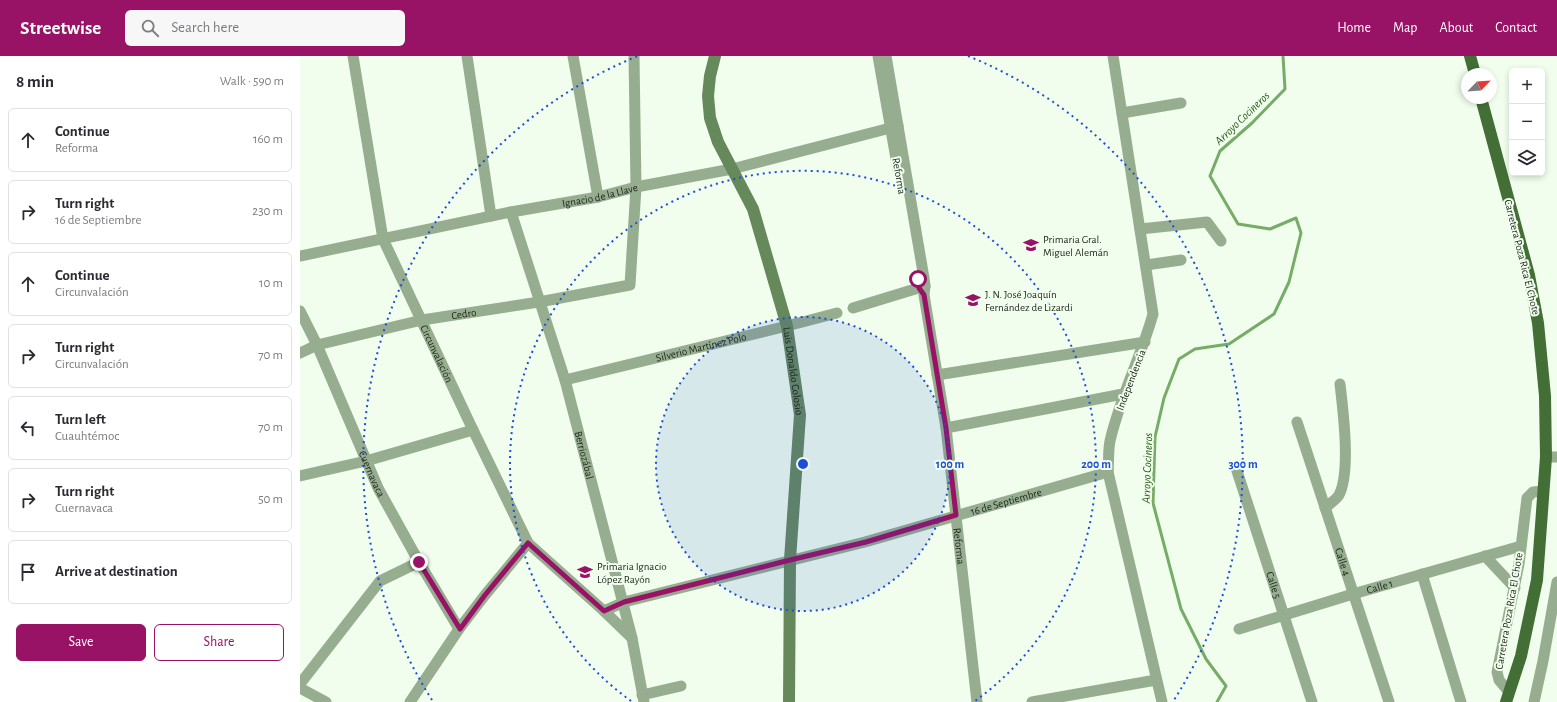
<!DOCTYPE html>
<meta charset="utf-8">
<style>
body{margin:0;font-family:"Alegreya Sans",sans-serif;background:#f7f7f7;color:#2b2b33}
.controls{position:absolute;right:12px;top:12px;display:grid;overflow:hidden;border-radius:6px;box-shadow:0 2px 6px #0003}
.controls button{width:36px;height:36px;display:grid;place-items:center;padding:0;border:0;border-bottom:1px solid #e1e1e2;background:#fff;color:#2b2b33;font:20px sans-serif}
.compass{position:absolute;left:1161px;top:12px;width:36px;height:36px;border-radius:50%;background:#fff;box-shadow:0 2px 6px #0003;rotate:65deg}
.stop{position:absolute;width:12px;height:12px;margin:-9px;border:3px solid #981266;border-radius:50%;background:#fff}
.stop.end{background:#981266;border-color:#fff;box-shadow:0 1px 4px #0008}
.list{margin:0;padding:0;list-style:none}
h2{display:flex;justify-content:space-between;align-items:center;height:52px;margin:0;padding:0 16px;font-size:17px}
h2 small{font-size:13px;font-weight:400;color:#7c7c81}
.list li{display:grid;grid-template-columns:26px 1fr auto;gap:12px;align-items:center;box-sizing:border-box;height:64px;margin:0 8px 8px;padding:0 8px;border:1px solid #e1e1e2;border-radius:6px}
.list b{display:block;font-size:15px;white-space:nowrap}
.list p{margin:0;font-size:13px;white-space:nowrap;color:#7c7c81}
.list em{font-size:13px;font-style:normal;color:#7c7c81}
.actions{display:flex;gap:8px;padding:12px 16px}
.actions a{flex:1;padding:9px 0;border:1px solid #981266;border-radius:6px;text-align:center;font-size:14px;color:#981266}
.actions .main{background:#981266;color:#fff}
.icon{flex:none;width:22px;height:22px;fill:none;stroke:currentColor;stroke-width:2;stroke-linecap:round;stroke-linejoin:round}
.map{position:relative;flex:none;width:1257px;height:646px;overflow:hidden}
header{display:flex;align-items:center;gap:24px;box-sizing:border-box;height:56px;padding:0 20px;background:#981266;color:#fff}
header strong{font-size:19px}
nav{display:flex;gap:22px;margin-inline-start:auto;font-size:14px}
.search{width:280px;height:36px;background:#f7f7f7;display:flex;align-items:center;gap:10px;box-sizing:border-box;padding:0 14px;border-radius:6px;color:#7c7c81;font-size:15px}
main{display:flex}
aside{flex:1;background:#fff}
.map>svg:first-child{display:block}
.lines{fill:none;stroke-linecap:round;stroke-linejoin:round}
.stream{stroke:#75ac66;stroke-width:3}
.street{stroke:#96ae8f;stroke-width:11}
.secondary{stroke:#66895c;stroke-width:12}
.primary{stroke:#436f37;stroke-width:12}
.route{stroke:#981266;stroke-width:5}
.ring{fill:none;stroke:#1d4ed8;stroke-width:2;stroke-dasharray:2 4}
.labels{text-anchor:middle;dominant-baseline:central;stroke-width:4;stroke-linejoin:round;paint-order:stroke}
.street-label{font-size:11px;fill:#1f251d;stroke:#f1feed}
.poi-label{font-size:11px;fill:#1f251d;stroke:#f1feed;text-anchor:start}
.water-label{font-size:12px;font-style:italic;fill:#245912;stroke:#f1feed}
.centre{fill:#1d4ed8;stroke:#f1feed;stroke-width:2}
.ring-label{font-size:12px;text-anchor:middle;font-weight:bold;fill:#1d4ed8;stroke:#f1feed;stroke-width:4;stroke-linejoin:round;paint-order:stroke}
</style>
<header>
<strong>Streetwise</strong>
<div class="search"><svg class="icon" aria-label="search" viewBox="0 0 24 24"><circle cx="10" cy="10" r="6"/><path d="M15 15l6 6"/></svg>Search here</div>
<nav><a>Home</a><a>Map</a><a>About</a><a>Contact</a></nav>
</header>
<main>
<aside>
<h2>8 min<small>Walk · 590 m</small></h2>
<ul class="list">
<li><svg class="icon" aria-label="ahead" viewBox="0 0 24 24"><path d="M12 20V5M6 11l6-6 6 6"/></svg><div><b>Continue</b><p>Reforma</p></div><em>160 m</em></li>
<li><svg class="icon" aria-label="right" viewBox="0 0 24 24"><path d="M7 20v-9h11M14 6l5 5-5 5"/></svg><div><b>Turn right</b><p>16 de Septiembre</p></div><em>230 m</em></li>
<li><svg class="icon" aria-label="ahead" viewBox="0 0 24 24"><path d="M12 20V5M6 11l6-6 6 6"/></svg><div><b>Continue</b><p>Circunvalación</p></div><em>10 m</em></li>
<li><svg class="icon" aria-label="right" viewBox="0 0 24 24"><path d="M7 20v-9h11M14 6l5 5-5 5"/></svg><div><b>Turn right</b><p>Circunvalación</p></div><em>70 m</em></li>
<li><svg class="icon" aria-label="left" viewBox="0 0 24 24"><path d="M17 20v-9H6M10 6l-5 5 5 5"/></svg><div><b>Turn left</b><p>Cuauhtémoc</p></div><em>70 m</em></li>
<li><svg class="icon" aria-label="right" viewBox="0 0 24 24"><path d="M7 20v-9h11M14 6l5 5-5 5"/></svg><div><b>Turn right</b><p>Cuernavaca</p></div><em>50 m</em></li>
<li><svg class="icon" aria-label="arrive" viewBox="0 0 24 24"><path d="M6 21V4h12l-3 4 3 4H6"/></svg><div><b>Arrive at destination</b></div></li>
</ul>
<div class="actions"><a class="main">Save</a><a>Share</a></div>
</aside>
<div class="map">
<svg width="1257" height="646" viewBox="0 0 1257 646">
<rect width="100%" height="100%" fill="#f1feed"/>
<g class="lines">
<!-- stream -->
<path class="stream" d="M917,646l9,-16 -20,-27 -25,-50 -28,-106 2,-66 9,-39 15,-39 16,-10 34,-5 45,-30 15,-32 12,-49 -5,-15 -26,11 -32,-5 -28,-48 10,-25 32,-28 33,-34 -2,-33"/>
<!-- street -->
<g class="street">
<path id="s1" d="M53,0l30,183 90,191 55,113 76,68 28,27"/>
<path d="M167,0l24,160"/>
<path d="M273,0l25,141"/>
<path d="M578,0l20,114"/>
<path id="s2" d="M586,0l38,222 1,8 -1,9 22,133 31,274"/>
<path d="M813,0l40,258c-12,43 -33,83 -43,127 -2,9 -1,21 -2,31l54,230"/>
<path d="M822,57l59,-10"/>
<path id="s3" d="M211,156l54,168 67,258 12,64"/>
<path d="M840,173l67,-7 14,19"/>
<path id="s4" d="M0,200l211,-44 87,-15 38,-10 96,-18 166,-43"/>
<path d="M846,209l35,-5"/>
<path d="M553,252l72,-22"/>
<path id="s5" d="M0,255l17,34 61,143 41,74 40,67"/>
<path id="s6" d="M0,297l17,-8 105,-25 117,-18 91,-17 6,-98 -2,-131"/>
<path d="M637,319l208,-33"/>
<path id="s7" d="M265,324l222,-54 50,-13"/>
<path id="s8" d="M997,366l92,280"/>
<path d="M646,372l177,-34"/>
<path d="M1246,401h11"/>
<path id="s9" d="M936,412l76,234"/>
<path d="M0,420l66,-15 107,-31"/>
<path d="M1025,452c4,-4 11,-8 14,-13 12,-23 4,-85 1,-111"/>
<path d="M1185,500l30,32"/>
<path d="M1122,518l39,128"/>
<path id="s10" d="M304,555l20,-9 241,-60 243,-70"/>
<path id="s11" d="M939,573l114,-35 168,-48"/>
<path d="M0,628l80,-103 39,-19"/>
<path d="M0,632l26,14"/>
<path d="M1209,636l-10,-12 -2,-8 22,-108 8,-66 6,-6 10,-1"/>
<path d="M342,639l39,-9"/>
<path d="M110,646l49,-73 26,-34 43,-52"/>
<path d="M732,646l124,-22"/>
<path d="M1234,646l9,-41 14,-79"/>
</g>
<!-- secondary -->
<path class="secondary" id="s12" d="M415,0l-5,20 -2,20 2,22 8,24 35,67 34,117 13,89 -10,145 -1,142"/>
<!-- primary -->
<path class="primary" d="M1170,0l5,18
M1181,42l48,177 9,48 7,73 1,61 -9,123 -16,76 -15,46"/>
</g>
<g class="lines">
<!-- route -->
<path class="route" d="M119,506l41,67 25,-34 43,-52 76,68 20,-9 166,-42 76,-18 90,-27 -10,-87 -22,-133 -5,-7 -1,-9"/>
</g>
<!-- distance rings -->
<circle cx="503" cy="408" r="147" fill="#1d4ed8" fill-opacity=".12"/>
<g class="ring">
<circle cx="503" cy="408" r="147"/>
<path d="M331 645A293 293 0 1 1 675 645"/>
<path d="M132 644A440 440 0 0 1 338 0M668 0A440 440 0 0 1 874 644"/>
</g>
<!-- icons -->
<defs>
<g id="school-bare" transform="scale(1.2)"><path d="M0-5L7-2L0 1L-7-2ZM-4 1L0 2.5L4 1V4Q0 6-4 4Z" fill="#981266" stroke="#f1feed" stroke-width="2.5" paint-order="stroke"/></g>
</defs>
<g fill-rule="evenodd">
<use href="#school-bare" x="731" y="189"/>
<use href="#school-bare" x="673" y="244"/>
<use href="#school-bare" x="285" y="516"/>
</g>
<g class="labels">
<!-- street labels -->
<g class="street-label">
<text transform="translate(599 120) rotate(80)">Reforma</text>
<text stroke="none"><textPath href="#s4" startOffset="306">Ignacio de la Llave</textPath></text>
<text transform="translate(1222 201) rotate(76)">Carretera Poza Rica El Chote</text>
<text stroke="none"><textPath href="#s6" startOffset="169">Cedro</textPath></text>
<text stroke="none"><textPath href="#s7" startOffset="140">Silverio Martínez Polo</textPath></text>
<text stroke="none"><textPath href="#s1" startOffset="312">Circunvalación</textPath></text>
<text stroke="none"><textPath href="#s12" startOffset="331">Luis Donaldo Colosio</textPath></text>
<text transform="translate(831 324) rotate(-69)">Independencia</text>
<text stroke="none"><textPath href="#s3" startOffset="254">Berriozábal</textPath></text>
<text stroke="none"><textPath href="#s5" startOffset="178">Cuernavaca</textPath></text>
<text stroke="none"><textPath href="#s10" startOffset="417">16 de Septiembre</textPath></text>
<text stroke="none"><textPath href="#s2" startOffset="496">Reforma</textPath></text>
<text stroke="none"><textPath href="#s8" startOffset="147">Calle 4</textPath></text>
<text stroke="none"><textPath href="#s9" startOffset="123">Calle 5</textPath></text>
<text stroke="none"><textPath href="#s11" startOffset="147">Calle 1</textPath></text>
<text transform="translate(1209 555) rotate(-80)">Carretera Poza Rica El Chote</text>
</g>
<!-- poi labels -->
<g class="poi-label">
<text x="743" y="183">Primaria Gral.<tspan x="743" dy="13">Miguel Alemán</tspan></text>
<text x="685" y="238">J. N. José Joaquín<tspan x="685" dy="13">Fernández de Lizardi</tspan></text>
<text x="297" y="510">Primaria Ignacio<tspan x="297" dy="13">López Rayón</tspan></text>
</g>
<!-- water labels -->
<g class="water-label">
<text transform="translate(942 62) rotate(-44)">Arroyo Cocineros</text>
<text transform="translate(847 412) rotate(-88)">Arroyo Cocineros</text>
</g>
</g>
<circle cx="503" cy="408" r="6" class="centre"/>
<g class="ring-label">
<text x="650" y="412">100 m</text>
<text x="796" y="412">200 m</text>
<text x="943" y="412">300 m</text>
</g>
</svg>
<div class="controls">
<button>+</button>
<button>−</button>
<button><svg class="icon" aria-label="layers" viewBox="0 0 24 24"><path d="M12 4l9 5-9 5-9-5zM3 14l9 5 9-5"/></svg></button>
</div>
<svg class="compass" viewBox="-18 -18 36 36"><path d="M0-13l5 13h-10z" fill="#e53935"/><path d="M0 13l5-13h-10z" fill="#7c7c81"/></svg>
<div class="stop" style="left:618px;top:223px"></div>
<div class="stop end" style="left:119px;top:506px"></div>
</div>
</main>
